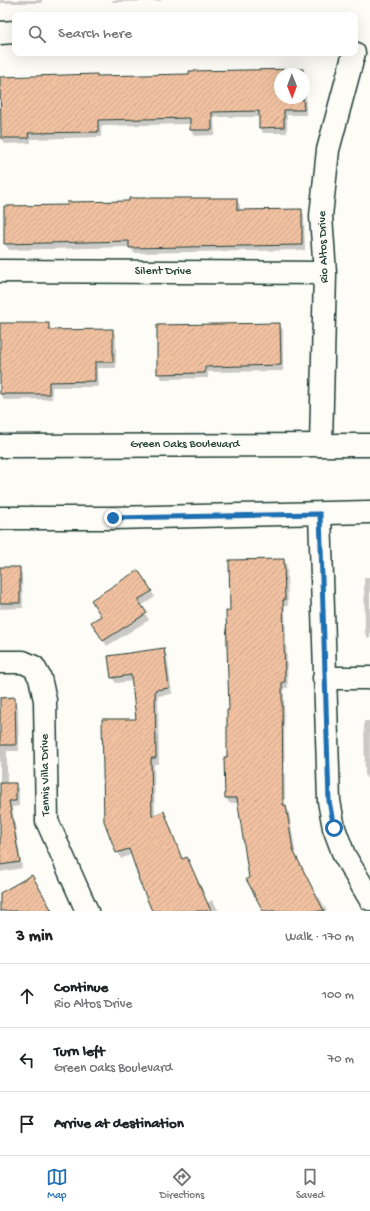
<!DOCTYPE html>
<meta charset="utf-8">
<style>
body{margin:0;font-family:"Gochi Hand",sans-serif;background:#f6f6f6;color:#202124}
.compass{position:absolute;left:274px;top:68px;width:36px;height:36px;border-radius:50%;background:#fff;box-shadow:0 4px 16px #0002;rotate:179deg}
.stop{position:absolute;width:12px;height:12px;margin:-9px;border:3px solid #1f6fb2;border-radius:50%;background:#fff}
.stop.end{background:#1f6fb2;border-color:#fff;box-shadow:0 1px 4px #0008}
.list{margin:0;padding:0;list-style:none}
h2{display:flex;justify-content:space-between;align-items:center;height:52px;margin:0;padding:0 16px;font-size:17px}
h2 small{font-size:13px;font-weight:400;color:#757577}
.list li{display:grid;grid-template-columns:26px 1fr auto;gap:12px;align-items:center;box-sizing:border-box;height:64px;padding:0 16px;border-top:1px solid #e0e0e0}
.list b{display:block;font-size:15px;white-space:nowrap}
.list p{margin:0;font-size:13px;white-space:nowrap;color:#757577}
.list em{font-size:13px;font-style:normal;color:#757577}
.icon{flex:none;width:22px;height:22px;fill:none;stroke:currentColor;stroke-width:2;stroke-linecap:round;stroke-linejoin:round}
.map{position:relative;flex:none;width:370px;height:911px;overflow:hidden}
.search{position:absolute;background:#fff;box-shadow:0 4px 16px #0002;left:12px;right:12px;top:12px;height:44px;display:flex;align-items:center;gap:10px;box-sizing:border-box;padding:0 14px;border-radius:8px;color:#757577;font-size:15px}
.sheet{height:244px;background:#fff}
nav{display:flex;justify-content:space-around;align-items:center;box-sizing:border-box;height:56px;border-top:1px solid #e0e0e0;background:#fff;font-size:11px;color:#757577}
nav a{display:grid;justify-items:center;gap:2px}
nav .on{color:#1f6fb2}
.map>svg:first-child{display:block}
.shadow{fill:#0003;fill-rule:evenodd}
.building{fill:url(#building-hatch);stroke:#1f3d34}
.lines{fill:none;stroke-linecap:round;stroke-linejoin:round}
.street-casing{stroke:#1f3d34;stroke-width:25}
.secondary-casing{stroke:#1f3d34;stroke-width:25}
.street{stroke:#fdfcf7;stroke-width:22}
.secondary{stroke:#fdfcf7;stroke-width:22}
.route{stroke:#1f6fb2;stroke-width:5}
.labels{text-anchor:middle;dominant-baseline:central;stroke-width:3;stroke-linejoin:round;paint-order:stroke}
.street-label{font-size:12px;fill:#1f3d34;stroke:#fdfcf7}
</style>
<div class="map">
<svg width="370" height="911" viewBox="0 0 370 911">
<defs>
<pattern id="building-hatch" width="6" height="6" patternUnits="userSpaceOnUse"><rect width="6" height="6" fill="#f1c1a1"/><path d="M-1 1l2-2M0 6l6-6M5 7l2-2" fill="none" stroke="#cea78b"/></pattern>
</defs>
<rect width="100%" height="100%" fill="#fdfcf7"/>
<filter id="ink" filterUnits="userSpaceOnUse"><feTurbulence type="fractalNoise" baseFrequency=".025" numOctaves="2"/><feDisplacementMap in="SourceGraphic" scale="8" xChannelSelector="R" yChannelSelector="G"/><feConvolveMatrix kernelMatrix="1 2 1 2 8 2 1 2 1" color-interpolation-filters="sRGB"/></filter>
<g filter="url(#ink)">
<!-- shadow -->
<path class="shadow" d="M0,0h42v3h-42z
M112,0h49v1l-48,1z
M302,70l4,6v39h-19v18h-24l-3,-6v-10h-46l1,18 -21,1 -3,-6v-6l-90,2v11l-70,2v4l-26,1 -3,-6 -1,-60 96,-3 1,2 92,-2zM280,74h24v24h-24z
M236,199l4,6v6l61,-1 3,5 1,35 -171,3 -4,-6 -121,3 -4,-6 64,-38z
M48,324l4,7 60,-1 4,6v32h-19l1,19h-46v12l-48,1 -3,-6z
M279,324l4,6v41l-75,1v6l-46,1 -4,-6z
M284,560l3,6 1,40h-3l3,82h-4l1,118 4,6 7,45 21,41 2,-1 8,14h-63l-14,-33 -11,-75h-10l-3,-5 4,-87 1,-99z
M0,568h19l3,6 1,34 -23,1z
M364,577h6v61h-2l-3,-5z
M151,591l4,6 -14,9 8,14 -42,26 -15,-24z
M164,650l3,5 5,39 -14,2 1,68h-5l1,52 52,87 5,-3 7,11h-66l-21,-57 -11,5 -16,-38 33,-101 -5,-39 -17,2 -4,-6z
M0,702h14l4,5 1,44h-12v33h8l4,6v16l-7,1 10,61 -22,4z
M364,721h6v60h-2l-3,-6z"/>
<!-- building -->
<path class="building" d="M303,69v5h-23v24h23l1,12h-20v17l-25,1v-17l-47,1v18h-22v-12l-92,2v12l-70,1 1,5h-28l-1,-61 97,-3v2l92,-2v-3z
M129,198h108v12l65,-1v36l-173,3v-7l-125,3v-38l64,-1 -1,-3 62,-1z
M0,323h49v7l64,-1v33h-18v19l-46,1v12h-49z
M280,323l1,42 -76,2v6l-48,1v-49z
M284,559l1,41h-2l2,82h-3l1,123h3l7,45 31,61h-61l-17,-32 3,-1 -12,-80h-12l-1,-41h3v-47h2l-3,-99h4l-1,-51z
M0,567h20v36h-20z
M138,570l14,21 -14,9 9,13 -44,28 -12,-19 10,-6 -10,-16z
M164,648l5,40 -14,2 1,68h-5l1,58 12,-5 18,48 5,-2 24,54h-59l-14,-33h1l-10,-29 -13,4 -12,-32 -2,-102h34l-5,-44 -20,3 -3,-22z
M15,697l1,48h-16v-47z
M0,783h16v18h-7l11,61 -20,3z
M32,875l20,36h-52v-18z"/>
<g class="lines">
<!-- street casing -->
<g class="street-casing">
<path id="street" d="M0,33l15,-1
M0,271l325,2
M321,445l4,-172 -4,-57 7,-66 26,-97
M320,514l9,287 5,27 10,27 26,44
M0,662h23l11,5 6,11 5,22 2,121 40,90
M324,678h46"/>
</g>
<!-- secondary casing -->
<g class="secondary-casing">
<path id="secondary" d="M0,446l370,-1
M0,518h113l257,-6"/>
</g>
<!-- street -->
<use href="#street" class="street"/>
<!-- secondary -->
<use href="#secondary" class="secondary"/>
</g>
</g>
<g class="lines" filter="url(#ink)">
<!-- route -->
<path class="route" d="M113,518l207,-4 9,287 5,27"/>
</g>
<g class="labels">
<!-- street labels -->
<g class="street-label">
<text transform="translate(324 247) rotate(-92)">Rio Altos Drive</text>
<text x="163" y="272">Silent Drive</text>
<text x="185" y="445">Green Oaks Boulevard</text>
<text transform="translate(46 775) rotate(-91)">Tennis Villa Drive</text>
</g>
</g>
</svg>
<svg class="compass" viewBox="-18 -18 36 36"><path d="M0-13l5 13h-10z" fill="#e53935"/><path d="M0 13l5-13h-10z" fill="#757577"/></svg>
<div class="stop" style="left:334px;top:828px"></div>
<div class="stop end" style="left:113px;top:518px"></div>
<div class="search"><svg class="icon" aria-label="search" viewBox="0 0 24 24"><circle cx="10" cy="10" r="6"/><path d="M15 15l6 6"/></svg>Search here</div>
</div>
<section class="sheet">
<h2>3 min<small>Walk · 170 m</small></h2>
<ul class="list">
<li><svg class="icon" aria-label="ahead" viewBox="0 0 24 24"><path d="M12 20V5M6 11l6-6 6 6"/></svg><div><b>Continue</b><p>Rio Altos Drive</p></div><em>100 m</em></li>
<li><svg class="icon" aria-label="left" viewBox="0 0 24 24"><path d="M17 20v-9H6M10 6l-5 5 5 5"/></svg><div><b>Turn left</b><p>Green Oaks Boulevard</p></div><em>70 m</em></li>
<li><svg class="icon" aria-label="arrive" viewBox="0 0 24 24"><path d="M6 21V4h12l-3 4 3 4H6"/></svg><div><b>Arrive at destination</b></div></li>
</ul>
</section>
<nav>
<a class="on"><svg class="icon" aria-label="map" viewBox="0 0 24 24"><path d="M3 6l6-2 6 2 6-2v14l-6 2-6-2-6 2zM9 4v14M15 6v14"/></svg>Map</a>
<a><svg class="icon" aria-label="directions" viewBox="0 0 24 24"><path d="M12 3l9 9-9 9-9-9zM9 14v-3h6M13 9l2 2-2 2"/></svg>Directions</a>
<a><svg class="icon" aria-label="saved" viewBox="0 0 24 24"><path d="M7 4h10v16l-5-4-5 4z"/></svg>Saved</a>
</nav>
